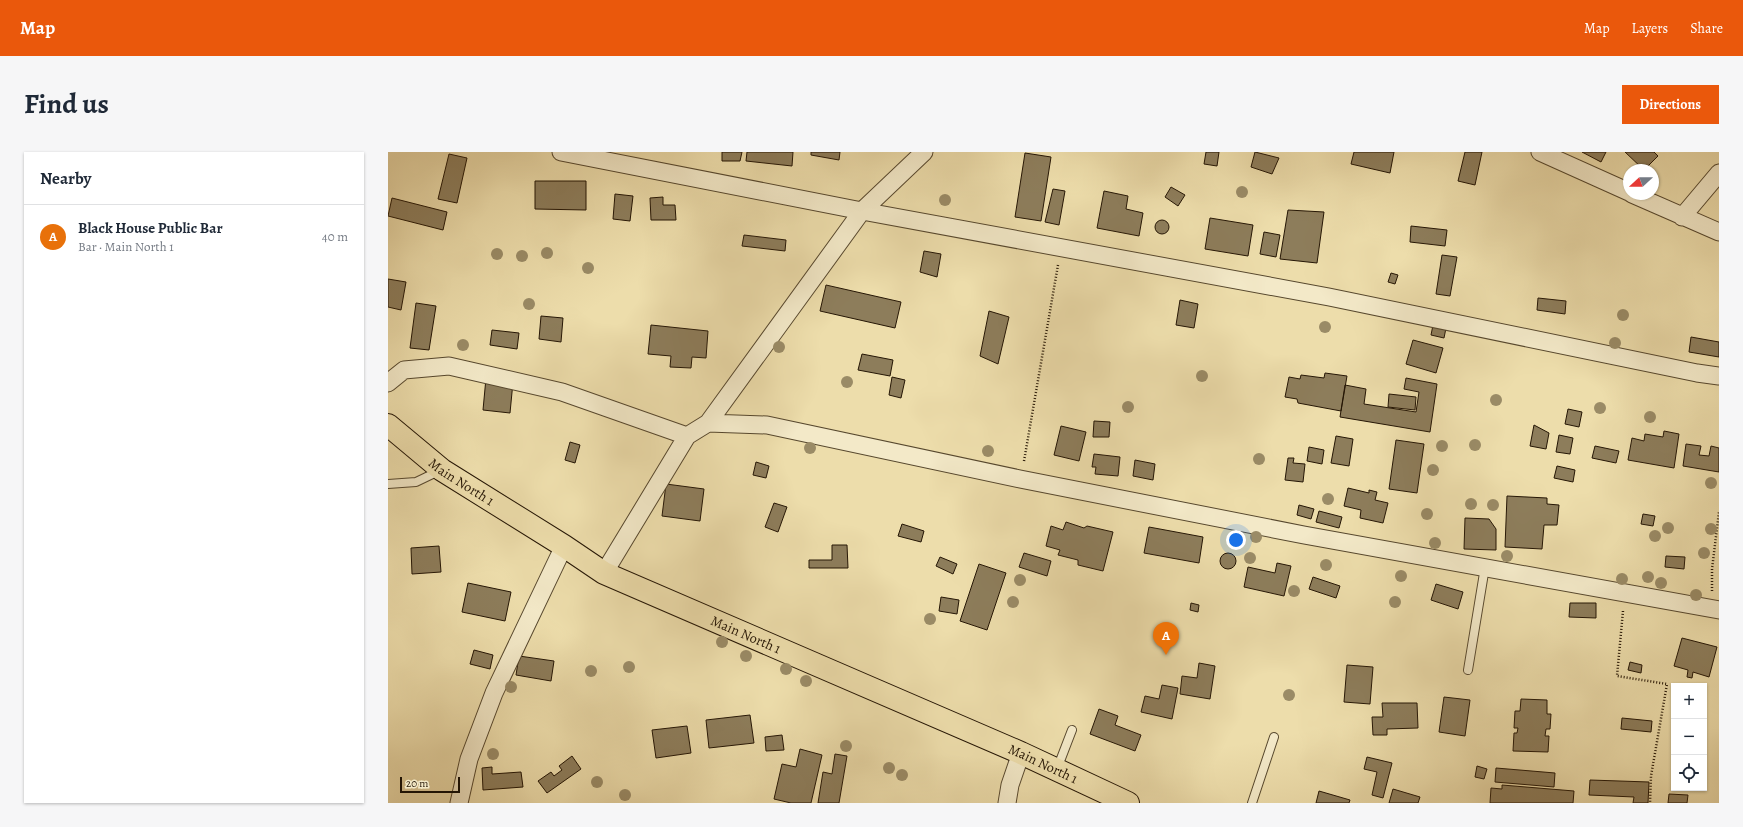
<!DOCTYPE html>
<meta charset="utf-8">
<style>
body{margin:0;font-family:Alegreya,serif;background:#f6f6f7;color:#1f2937}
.controls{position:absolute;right:12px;bottom:12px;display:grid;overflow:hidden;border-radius:0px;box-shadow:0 1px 3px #0004}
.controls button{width:36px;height:36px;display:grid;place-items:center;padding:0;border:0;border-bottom:1px solid #e0e1e3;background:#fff;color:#1f2937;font:20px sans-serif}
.compass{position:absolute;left:1235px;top:12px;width:36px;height:36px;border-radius:50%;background:#fff;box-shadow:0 1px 3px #0004;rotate:249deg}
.scale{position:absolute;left:12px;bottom:10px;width:60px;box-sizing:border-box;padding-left:4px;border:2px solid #251605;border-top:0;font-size:11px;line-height:14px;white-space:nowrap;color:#251605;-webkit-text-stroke:3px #f3e9c8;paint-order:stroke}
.you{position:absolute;left:848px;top:388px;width:14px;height:14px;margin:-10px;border:3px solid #fff;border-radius:50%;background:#1a73e8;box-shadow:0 0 0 6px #1a73e833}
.badge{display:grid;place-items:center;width:26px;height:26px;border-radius:50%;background:#ea580c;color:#fff;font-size:13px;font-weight:700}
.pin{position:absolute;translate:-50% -33px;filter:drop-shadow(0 1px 2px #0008)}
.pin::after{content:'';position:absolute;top:21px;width:14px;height:12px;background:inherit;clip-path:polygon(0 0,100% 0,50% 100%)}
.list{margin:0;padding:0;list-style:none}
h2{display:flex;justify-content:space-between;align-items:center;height:52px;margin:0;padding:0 16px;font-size:17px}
h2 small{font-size:13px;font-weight:400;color:#747a83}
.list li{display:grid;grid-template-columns:26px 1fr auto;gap:12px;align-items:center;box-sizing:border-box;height:64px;padding:0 16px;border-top:1px solid #e0e1e3}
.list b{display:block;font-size:15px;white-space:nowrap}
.list p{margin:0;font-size:13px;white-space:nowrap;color:#747a83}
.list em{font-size:13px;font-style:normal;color:#747a83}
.icon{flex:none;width:22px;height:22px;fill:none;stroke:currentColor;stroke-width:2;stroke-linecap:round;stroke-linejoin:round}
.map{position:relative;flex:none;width:1331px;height:651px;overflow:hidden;border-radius:0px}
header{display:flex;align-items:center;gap:24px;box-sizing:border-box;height:56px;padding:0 20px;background:#ea580c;color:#fff}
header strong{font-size:19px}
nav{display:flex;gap:22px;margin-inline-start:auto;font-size:14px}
.intro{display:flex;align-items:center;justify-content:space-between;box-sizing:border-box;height:96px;padding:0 24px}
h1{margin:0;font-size:28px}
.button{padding:10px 18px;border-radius:0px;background:#ea580c;color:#fff;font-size:14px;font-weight:700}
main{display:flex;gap:24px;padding:0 24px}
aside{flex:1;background:#fff;border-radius:0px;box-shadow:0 1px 3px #0004}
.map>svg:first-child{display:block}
.building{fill:#8d7d5b;stroke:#251605}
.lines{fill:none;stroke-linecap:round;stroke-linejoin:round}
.service-casing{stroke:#57482e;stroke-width:10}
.minor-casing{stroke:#57482e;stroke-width:19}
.primary-casing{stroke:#251605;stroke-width:24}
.path{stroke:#251605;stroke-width:2.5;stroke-dasharray:1 2;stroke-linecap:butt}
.service{stroke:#f3e9c8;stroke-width:8}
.minor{stroke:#f3e9c8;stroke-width:17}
.primary{stroke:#edddab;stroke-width:22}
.tree{fill:#9a8b66}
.labels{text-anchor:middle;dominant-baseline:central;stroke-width:3;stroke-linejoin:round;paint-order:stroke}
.street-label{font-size:14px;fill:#251605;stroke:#f3e9c8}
</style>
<header>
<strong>Map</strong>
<nav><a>Map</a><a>Layers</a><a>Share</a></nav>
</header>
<div class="intro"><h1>Find us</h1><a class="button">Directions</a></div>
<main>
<aside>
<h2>Nearby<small></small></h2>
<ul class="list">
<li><span class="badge" style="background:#e8710a">A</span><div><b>Black House Public Bar</b><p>Bar · Main North 1</p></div><em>40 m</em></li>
</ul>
</aside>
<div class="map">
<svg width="1331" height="651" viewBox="0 0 1331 651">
<rect width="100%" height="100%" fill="#edddab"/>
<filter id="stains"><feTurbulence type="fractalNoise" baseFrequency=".005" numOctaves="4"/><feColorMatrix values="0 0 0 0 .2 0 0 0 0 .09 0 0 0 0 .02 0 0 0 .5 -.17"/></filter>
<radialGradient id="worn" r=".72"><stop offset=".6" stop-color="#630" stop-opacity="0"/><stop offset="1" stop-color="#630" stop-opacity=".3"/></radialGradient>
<!-- building -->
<path class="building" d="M334,0h20l-2,9h-18z
M359,0h46l-1,14 -46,-5z
M423,0h29l-1,8 -28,-5z
M818,0h13l-2,14 -13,-2z
M867,0l24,6 -7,16 -21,-7z
M966,0h40l-4,21 -39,-9z
M1077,0h17l-7,33 -17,-4z
M1194,0h24l-5,10z
M1237,0h29l4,4 -14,14z
M637,1l26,4 -10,64 -26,-4z
M61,2l18,4 -10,45 -19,-4z
M147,29h51v29l-51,-1z
M783,35l14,8 -7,11 -13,-9z
M665,37l12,2 -6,34 -14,-3z
M716,39l24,5 -2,13 17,4 -4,23 -42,-8z
M227,42l18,2 -3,25 -17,-2z
M275,45v8h12l1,15h-25l-1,-22z
M4,46l55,14 -4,18 -55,-14z
M900,58l36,2 -7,51 -37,-4z
M822,66l43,7 -5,31 -43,-7z
M767 75a7 7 0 1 1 14 0a7 7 0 1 1-14 0Z
M1023,74l36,4 -2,16 -35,-4z
M876,80l16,3 -4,22 -16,-3z
M356,83l42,5 -1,11 -43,-5z
M536,99l17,3 -4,23 -17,-5z
M1054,103l15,2 -7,39 -14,-2z
M1003,121l7,2 -3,9 -7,-2z
M0,127l18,3 -5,28 -13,-3z
M438,133l75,17 -6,26 -75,-17z
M1150,146l28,3 -1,13 -28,-4z
M792,148l18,4 -4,24 -18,-3z
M28,151l20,3 -7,44 -19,-2z
M601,159l20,6 -11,47 -18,-8z
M153,164l22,2 -2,24 -22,-3z
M263,173l57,6 -2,27 -14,-1 -1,11 -21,-1 1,-11 -23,-2z
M1045,173l13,3 -2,10 -13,-3z
M104,178l27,3 -2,16 -27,-4z
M1303,185l28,5v15l-30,-5z
M1025,188l30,8 -7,25 -30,-9z
M474,202l31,6 -3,16 -32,-6z
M937,221l22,3 -6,35 -43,-8 -1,-4 -12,-2 4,-20 11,2 1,-4 23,3z
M504,225l13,3 -4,18 -12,-3z
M98,226l27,4 -3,31 -27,-3z
M1018,226l31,6 -7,48 -90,-15 5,-32 21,4 -2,15 52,8 3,-20 -15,-3z
M1001,242l27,3 -1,13 -27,-3z
M1180,257l14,3 -3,15 -14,-3z
M706,269l16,1 -1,15h-16z
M1146,273l15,8 -3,16 -16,-3z
M673,274l25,6 -7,29 -25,-6z
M1276,279l15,3 -5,34 -46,-8 4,-22 12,3 1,-7 18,3z
M1171,283l14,3 -3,16 -14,-2z
M948,284l17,3 -4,27 -18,-3z
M1008,288l28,4 -7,49 -28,-4z
M182,290l10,3 -5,18 -10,-3z
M1298,292l15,2 -2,9 10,1 2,-10 8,2v24l-36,-6z
M1207,294l24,5 -3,12 -24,-5z
M921,295l15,3 -2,14 -15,-3z
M706,302l26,3 -2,19 -23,-2 1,-7h-4z
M900,306h6l-1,5 12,1 -2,18 -18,-2z
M747,308l20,4 -2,16 -20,-4z
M368,310l13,4 -3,12 -13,-3z
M1169,314l18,4 -2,12 -19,-4z
M278,332l38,5 -4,32 -38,-5z
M960,336l21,5v-3l8,2 -2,8 13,3 -5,20 -23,-5 1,-8 -17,-4z
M1119,344l40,2v6l12,1 -2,20h-13l-2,24 -37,-2z
M386,351l13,4 -9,25 -13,-5z
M911,353l15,4 -3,10 -14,-4z
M931,359l23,6 -3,11 -23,-6z
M1255,362l12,2 -2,10 -12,-2z
M1077,366l24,1 7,10v21l-32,-1z
M678,370l18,6 3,-2 26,6 -10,39 -25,-6v-5l-20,-5 2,-5 -14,-4 5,-20 12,4z
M514,372l22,7 -3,11 -23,-6z
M761,375l54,10 -4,26 -55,-10z
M444,393h15l1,23h-39v-8h23z
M51,394l2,26 -29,2 -1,-26z
M832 409a8 8 0 1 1 16 0a8 8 0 1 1-16 0Z
M636,401l27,8 -4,15 -28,-9z
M1278,404l19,1 -1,12 -19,-2z
M552,405l17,7 -4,10 -17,-8z
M889,411l14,3 -7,30 -40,-9 4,-20 27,6z
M591,412l27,9 -19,57 -27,-9z
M925,425l27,9 -4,12 -27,-9z
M80,431l43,9 -6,29 -43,-9z
M1048,432l27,8 -5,17 -27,-9z
M553,445l18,3 -2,14 -18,-3z
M803,451l8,2 -1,7 -8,-2z
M1182,451h26v15l-27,-1z
M1294,486l35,9 -8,30 -16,-5 -1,6 -5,-1 1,-7 -14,-4z
M86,498l19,5 -3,14 -20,-5z
M131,504l35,5 -3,20 -35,-6z
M1242,510l12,3 -1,8 -13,-3z
M811,511l16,3 -5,33 -30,-5 2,-18 15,2z
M959,513l26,2 -3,37 -26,-2z
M774,533l16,3 -6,31 -31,-7 4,-16 14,3z
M1056,545l26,3 -5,36 -26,-4z
M1133,547l26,1v14h4l-1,15h-4l-1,7h4l-1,16 -35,-1 1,-18h3l1,-5h-4l1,-17h5z
M994,551h35l1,25 -31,1v6h-14l-1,-18h11z
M711,557l19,7 -3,9 26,10 -6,16 -45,-17z
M362,563l4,28 -45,5 -3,-28z
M1234,566l30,3 -1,11 -30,-3z
M299,574l4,27 -35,5 -4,-28z
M394,583l2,15 -18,1 -1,-14z
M412,597l22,6 -11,48h-20l-17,-4 8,-35 14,3z
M447,602l12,2 -8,47h-21l5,-31 9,2z
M184,604l9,13 -34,24 -9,-12 13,-9 3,4 8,-6 -3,-4z
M979,605l25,6 -9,35 -11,-3 5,-23 -13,-3z
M1089,614l10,3 -3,10 -9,-2z
M104,615v7l29,-2 2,15 -40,3 -1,-22z
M1108,616l59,5 -1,14 -59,-5z
M1202,628l59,2 -1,21h-15l1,-6 -45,-2z
M1114,633l72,6 -1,12h-83l1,-15 11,1z
M1005,637l27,8 -2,6h-29z
M931,639l31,9 -1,3h-33z
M1281,642l19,1 -1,8h-19z"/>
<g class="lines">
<!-- service casing -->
<g class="service-casing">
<path id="service" d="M0,332l28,-2 25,-12
M1080,518l17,-103
M669,617l15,-39
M864,651l22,-66"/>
</g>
<!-- minor casing -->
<g class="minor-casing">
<path id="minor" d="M173,0l301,59 467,86 368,76 22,3
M1152,0l89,40
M1244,42l87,38
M1294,65l37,-44
M0,231l16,-13 45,-4 113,26 125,44
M320,271l59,2 253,54 284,56 415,75
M216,421l83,-137 21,-13 154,-212 62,-59
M71,651l10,-44 25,-66 70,-147
M619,651l3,-18 11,-32"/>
</g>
<!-- primary casing -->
<g class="primary-casing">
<g id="primary">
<path id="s1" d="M0,273l54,45 122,76 40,27 417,180 107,50"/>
</g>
</g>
<!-- path -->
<path class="path" d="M636,309l34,-196
M1324,439v-22l7,-57
M1235,459l-6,65 50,8 -16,92 -1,27"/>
<!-- service -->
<use href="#service" class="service"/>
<!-- minor -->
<use href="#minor" class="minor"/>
<!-- primary -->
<use href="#primary" class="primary"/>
</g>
<!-- trees -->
<g class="tree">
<circle cx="854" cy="40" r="6"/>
<circle cx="557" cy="48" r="6"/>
<circle cx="159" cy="101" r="6"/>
<circle cx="109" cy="102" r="6"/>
<circle cx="134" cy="104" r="6"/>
<circle cx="200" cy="116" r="6"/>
<circle cx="141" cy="152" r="6"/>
<circle cx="1235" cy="163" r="6"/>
<circle cx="937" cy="175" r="6"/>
<circle cx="1227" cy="191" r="6"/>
<circle cx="75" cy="193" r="6"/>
<circle cx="391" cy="195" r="6"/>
<circle cx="814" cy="224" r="6"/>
<circle cx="459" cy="230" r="6"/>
<circle cx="1108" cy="248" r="6"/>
<circle cx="740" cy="255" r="6"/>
<circle cx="1212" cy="256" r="6"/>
<circle cx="1262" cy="265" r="6"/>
<circle cx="1087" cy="293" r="6"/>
<circle cx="1054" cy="294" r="6"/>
<circle cx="422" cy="296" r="6"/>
<circle cx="600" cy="299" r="6"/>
<circle cx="871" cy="307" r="6"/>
<circle cx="1045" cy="318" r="6"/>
<circle cx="1323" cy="331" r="6"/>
<circle cx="940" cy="347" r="6"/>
<circle cx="1083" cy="352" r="6"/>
<circle cx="1105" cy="353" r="6"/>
<circle cx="1039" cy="362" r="6"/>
<circle cx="1280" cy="376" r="6"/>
<circle cx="1323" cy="377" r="6"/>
<circle cx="1267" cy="384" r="6"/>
<circle cx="868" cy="385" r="6"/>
<circle cx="1047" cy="391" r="6"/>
<circle cx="1316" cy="401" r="6"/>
<circle cx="1119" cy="404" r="6"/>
<circle cx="862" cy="406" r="6"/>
<circle cx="938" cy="413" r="6"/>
<circle cx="1013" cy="424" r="6"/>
<circle cx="1260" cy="425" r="6"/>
<circle cx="1234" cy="427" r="6"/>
<circle cx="632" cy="428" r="6"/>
<circle cx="1273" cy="431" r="6"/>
<circle cx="906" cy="439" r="6"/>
<circle cx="1308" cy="443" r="6"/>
<circle cx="625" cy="450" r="6"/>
<circle cx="1007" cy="450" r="6"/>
<circle cx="542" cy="467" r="6"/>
<circle cx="334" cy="490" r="6"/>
<circle cx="358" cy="504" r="6"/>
<circle cx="241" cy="515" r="6"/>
<circle cx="398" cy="517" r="6"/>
<circle cx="203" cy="519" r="6"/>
<circle cx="418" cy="529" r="6"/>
<circle cx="123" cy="535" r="6"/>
<circle cx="901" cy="543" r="6"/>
<circle cx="458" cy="594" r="6"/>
<circle cx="105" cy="602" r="6"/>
<circle cx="501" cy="616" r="6"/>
<circle cx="514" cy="623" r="6"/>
<circle cx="209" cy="630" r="6"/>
<circle cx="237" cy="643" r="6"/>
</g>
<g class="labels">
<!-- street labels -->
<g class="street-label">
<text stroke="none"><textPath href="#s1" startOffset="93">Main North 1</textPath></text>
<text stroke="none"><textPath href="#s1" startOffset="417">Main North 1</textPath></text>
<text stroke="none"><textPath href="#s1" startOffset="741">Main North 1</textPath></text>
</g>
</g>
<rect width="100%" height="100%" filter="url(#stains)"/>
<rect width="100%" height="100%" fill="url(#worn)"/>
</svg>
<div class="controls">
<button>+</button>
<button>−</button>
<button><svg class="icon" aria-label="locate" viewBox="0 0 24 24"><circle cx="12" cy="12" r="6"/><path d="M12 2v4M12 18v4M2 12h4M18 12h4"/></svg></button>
</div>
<svg class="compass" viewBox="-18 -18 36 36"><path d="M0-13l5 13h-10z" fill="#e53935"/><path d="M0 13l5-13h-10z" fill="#747a83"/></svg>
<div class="scale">20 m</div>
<div class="you"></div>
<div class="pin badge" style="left:778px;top:503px;background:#e8710a">A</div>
</div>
</main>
